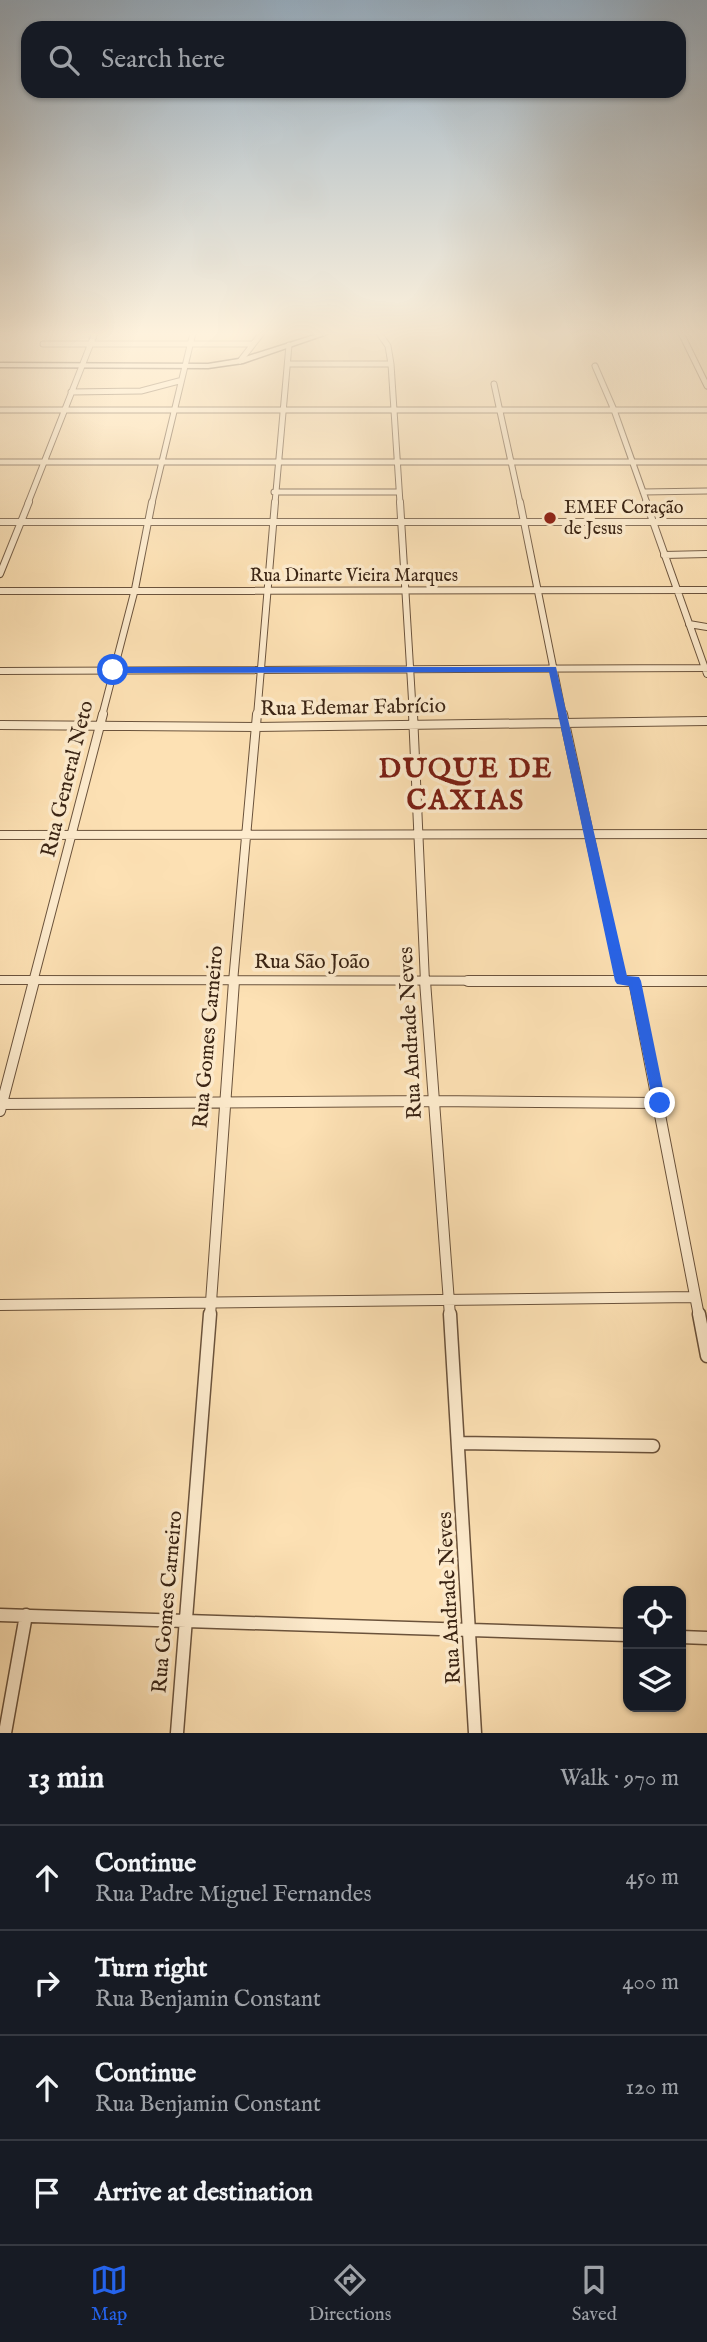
<!DOCTYPE html>
<meta charset="utf-8">
<style>
body{margin:0;font-family:"IM FELL English",serif;background:#242831;color:#f1f3f6}
.controls{position:absolute;right:21px;bottom:21px;display:grid;overflow:hidden;border-radius:14px;box-shadow:0 2px 5px #0004}
.controls button{width:63px;height:63px;display:grid;place-items:center;padding:0;border:0;border-bottom:2px solid #363941;background:#171b24;color:#f1f3f6;font:35px sans-serif}
.stop{position:absolute;width:21px;height:21px;margin:-16px;border:5px solid #2563eb;border-radius:50%;background:#fff}
.stop.end{background:#2563eb;border-color:#fff;box-shadow:0 2px 7px #0008}
.list{margin:0;padding:0;list-style:none}
h2{display:flex;justify-content:space-between;align-items:center;height:91px;margin:0;padding:0 28px;font-size:30px}
h2 small{font-size:23px;font-weight:400;color:#9ea1a6}
.list li{display:grid;grid-template-columns:46px 1fr auto;gap:21px;align-items:center;box-sizing:border-box;height:105px;padding:0 28px;border-top:2px solid #363941}
.list b{display:block;font-size:26px;white-space:nowrap}
.list p{margin:0;font-size:23px;white-space:nowrap;color:#9ea1a6}
.list em{font-size:23px;font-style:normal;color:#9ea1a6}
.icon{flex:none;width:38px;height:38px;fill:none;stroke:currentColor;stroke-width:2;stroke-linecap:round;stroke-linejoin:round}
.map{position:relative;flex:none;width:707px;height:1733px;overflow:hidden}
.search{position:absolute;background:#171b24;box-shadow:0 2px 5px #0004;left:21px;right:21px;top:21px;height:77px;display:flex;align-items:center;gap:18px;box-sizing:border-box;padding:0 24px;border-radius:21px;color:#9ea1a6;font-size:26px}
.sheet{height:511px;background:#171b24}
nav{display:flex;justify-content:space-around;align-items:center;box-sizing:border-box;height:98px;border-top:2px solid #363941;background:#171b24;font-size:19px;color:#9ea1a6}
nav a{display:grid;justify-items:center;gap:4px}
nav .on{color:#2563eb}
.map>svg:first-child{display:block}
.lines{fill:none;stroke-linecap:round;stroke-linejoin:round}
.street-far4-casing{stroke:#6b533c;stroke-width:7}
.street-far3-casing{stroke:#6b533c;stroke-width:8}
.street-far2-casing{stroke:#6b533c;stroke-width:10}
.street-far1-casing{stroke:#6b533c;stroke-width:12}
.street-casing{stroke:#6b533c;stroke-width:15}
.secondary-casing{stroke:#3a2414;stroke-width:3}
.street-far4{stroke:#feecce;stroke-width:5}
.street-far3{stroke:#feecce;stroke-width:6}
.street-far2{stroke:#feecce;stroke-width:8}
.street-far1{stroke:#feecce;stroke-width:10}
.street{stroke:#feecce;stroke-width:12}
.secondary{fill:#feecce;fill-rule:evenodd}
.route{fill:#2563eb}
.poi-dot{fill:#8f2418;stroke:#feecce;stroke-width:2.5}
.labels{text-anchor:middle;dominant-baseline:central;stroke-width:7;stroke-linejoin:round;paint-order:stroke}
.far-poi-label{font-size:18px;fill:#3a2414;stroke:#feecce;text-anchor:start}
.far-street-label{font-size:18px;fill:#3a2414;stroke:#feecce}
.street-label{font-size:21px;fill:#3a2414;stroke:#feecce}
.district-label{font-size:28px;font-weight:bold;letter-spacing:2px;fill:#7a1f14;stroke:#feecce}
</style>
<div class="map">
<svg width="707" height="1733" viewBox="0 0 707 1733">
<rect width="100%" height="100%" fill="#fde1b4"/>
<filter id="stains"><feTurbulence type="fractalNoise" baseFrequency=".00286" numOctaves="4"/><feColorMatrix values="0 0 0 0 .2 0 0 0 0 .09 0 0 0 0 .02 0 0 0 .5 -.17"/></filter>
<radialGradient id="worn" r=".72"><stop offset=".6" stop-color="#630" stop-opacity="0"/><stop offset="1" stop-color="#630" stop-opacity=".3"/></radialGradient>
<g class="lines">
<!-- street-far4 casing -->
<g class="street-far4-casing">
<path id="street-far4" d="M379,333l9,13 3,18 9,139
M681,333l26,53
M43,344h209
M240,361l22,-28
M288,364h103
M595,366l19,44 33,93
M494,384l26,119
M71,392l70,-1 38,-10
M0,410h707
M0,462h707
M274,492h124
M643,492l64,-1
M28,503l67,-170
M152,503l41,-170
M275,503l14,-158"/>
</g>
<!-- street-far3 casing -->
<g class="street-far3-casing">
<path id="street-far3" d="M400,502l13,214
M520,502l43,214
M646,502l61,172
M0,522h707
M664,555l43,-1
M0,574l29,-72
M0,591l707,-1
M689,624l18,3
M0,671l707,-3
M102,716l33,-127 17,-87
M257,716l18,-214"/>
</g>
<!-- street-far2 casing -->
<g class="street-far2-casing">
<path id="street-far2" d="M413,714l12,268
M563,714l58,267
M0,725l256,2 451,-6
M0,835l707,-1
M0,980l707,1
M33,982l70,-268
M233,982l24,-268"/>
</g>
<!-- street-far1 casing -->
<g class="street-far1-casing">
<path id="street-far1" d="M425,981l25,335
M468,981h239
M634,981l65,335
M0,1104l432,-3 227,2
M0,1111l34,-130
M0,1305l695,-8
M210,1316l24,-335"/>
</g>
<!-- street casing -->
<g class="street-casing">
<path id="street" d="M450,1314l25,419
M699,1314l8,42
M458,1443l195,3
M0,1615l628,20
M681,1637l26,1
M5,1733l21,-118
M177,1733l33,-419"/>
</g>
<!-- secondary casing -->
<g class="secondary-casing">
<path id="secondary" d="M321,333h9l-87,30 -35,5 -208,-1v-4l208,1 31,-5z"/>
</g>
<!-- street-far4 -->
<use href="#street-far4" class="street-far4"/>
<!-- street-far3 -->
<use href="#street-far3" class="street-far3"/>
<!-- street-far2 -->
<use href="#street-far2" class="street-far2"/>
<!-- street-far1 -->
<use href="#street-far1" class="street-far1"/>
<!-- street -->
<use href="#street" class="street"/>
<!-- secondary -->
<use href="#secondary" class="secondary"/>
</g>
<!-- sky -->
<linearGradient id="sky" x2="0" y2="1"><stop stop-color="#96acbe"/><stop offset="0.58" stop-color="#fef2dd"/><stop offset="1" stop-color="#fef2dd" stop-opacity="0"/></linearGradient>
<rect width="707" height="575" fill="url(#sky)"/>
<!-- route -->
<path class="route" d="M556,667l71,309 12,1 2,4 25,122 -6,6 -7,-6 -24,-117 -12,-2 -2,-3 -66,-309 -436,1 -5,-3 5,-3z"/>
<!-- markers -->
<circle class="poi-dot" cx="550" cy="518" r="7"/>
<g class="labels">
<!-- far-poi labels -->
<g class="far-poi-label">
<text x="564" y="508">EMEF Coração<tspan x="564" dy="21">de Jesus</tspan></text>
</g>
<!-- far-street labels -->
<g class="far-street-label">
<text x="354" y="576">Rua Dinarte Vieira Marques</text>
</g>
<!-- street labels -->
<g class="street-label">
<text transform="translate(353 708) rotate(-1)">Rua Edemar Fabrício</text>
<text transform="translate(68 779) rotate(-76)">Rua General Neto</text>
<text x="312" y="962">Rua São João</text>
<text transform="translate(411 1033) rotate(-93)">Rua Andrade Neves</text>
<text transform="translate(209 1037) rotate(-85)">Rua Gomes Carneiro</text>
<text transform="translate(450 1598) rotate(-93)">Rua Andrade Neves</text>
<text transform="translate(168 1602) rotate(-85)">Rua Gomes Carneiro</text>
</g>
<!-- district labels -->
<g class="district-label">
<text x="466" y="769">DUQUE DE<tspan x="466" dy="32">CAXIAS</tspan></text>
</g>
</g>
<rect width="100%" height="100%" filter="url(#stains)"/>
<rect width="100%" height="100%" fill="url(#worn)"/>
</svg>
<div class="controls">
<button><svg class="icon" aria-label="locate" viewBox="0 0 24 24"><circle cx="12" cy="12" r="6"/><path d="M12 2v4M12 18v4M2 12h4M18 12h4"/></svg></button>
<button><svg class="icon" aria-label="layers" viewBox="0 0 24 24"><path d="M12 4l9 5-9 5-9-5zM3 14l9 5 9-5"/></svg></button>
</div>
<div class="stop" style="left:113px;top:670px"></div>
<div class="stop end" style="left:660px;top:1103px"></div>
<div class="search"><svg class="icon" aria-label="search" viewBox="0 0 24 24"><circle cx="10" cy="10" r="6"/><path d="M15 15l6 6"/></svg>Search here</div>
</div>
<section class="sheet">
<h2>13 min<small>Walk · 970 m</small></h2>
<ul class="list">
<li><svg class="icon" aria-label="ahead" viewBox="0 0 24 24"><path d="M12 20V5M6 11l6-6 6 6"/></svg><div><b>Continue</b><p>Rua Padre Miguel Fernandes</p></div><em>450 m</em></li>
<li><svg class="icon" aria-label="right" viewBox="0 0 24 24"><path d="M7 20v-9h11M14 6l5 5-5 5"/></svg><div><b>Turn right</b><p>Rua Benjamin Constant</p></div><em>400 m</em></li>
<li><svg class="icon" aria-label="ahead" viewBox="0 0 24 24"><path d="M12 20V5M6 11l6-6 6 6"/></svg><div><b>Continue</b><p>Rua Benjamin Constant</p></div><em>120 m</em></li>
<li><svg class="icon" aria-label="arrive" viewBox="0 0 24 24"><path d="M6 21V4h12l-3 4 3 4H6"/></svg><div><b>Arrive at destination</b></div></li>
</ul>
</section>
<nav>
<a class="on"><svg class="icon" aria-label="map" viewBox="0 0 24 24"><path d="M3 6l6-2 6 2 6-2v14l-6 2-6-2-6 2zM9 4v14M15 6v14"/></svg>Map</a>
<a><svg class="icon" aria-label="directions" viewBox="0 0 24 24"><path d="M12 3l9 9-9 9-9-9zM9 14v-3h6M13 9l2 2-2 2"/></svg>Directions</a>
<a><svg class="icon" aria-label="saved" viewBox="0 0 24 24"><path d="M7 4h10v16l-5-4-5 4z"/></svg>Saved</a>
</nav>
